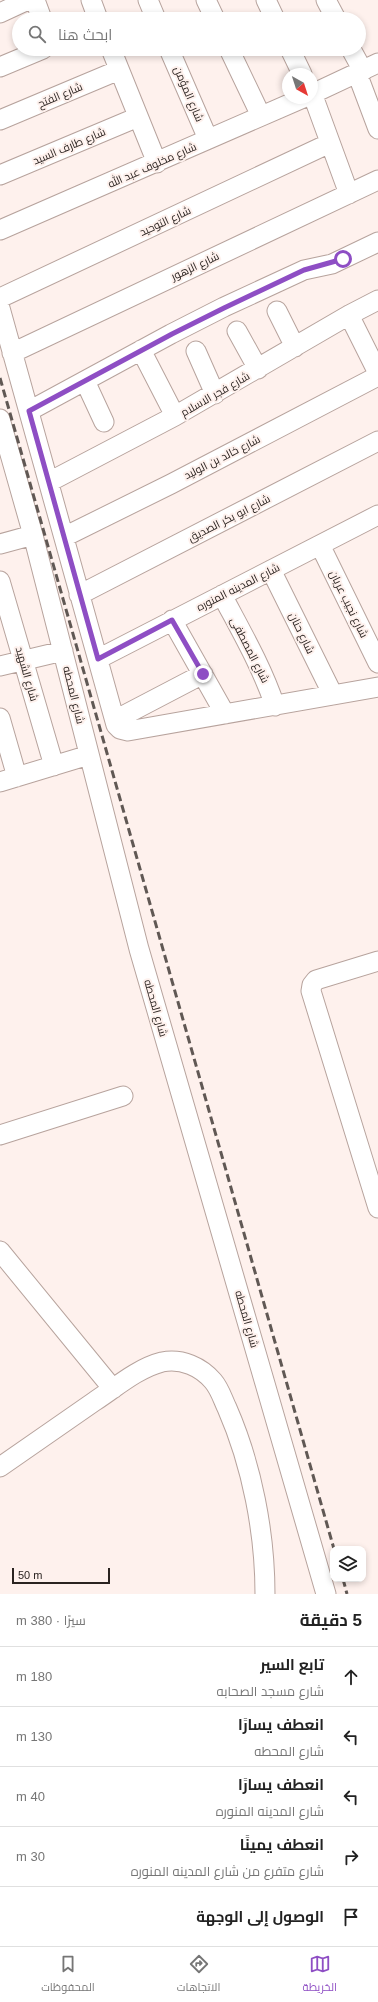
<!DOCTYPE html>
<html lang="ar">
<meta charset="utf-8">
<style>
body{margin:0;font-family:Arial,Cairo,sans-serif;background:#f6f6f6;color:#222;direction:rtl}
.controls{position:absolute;right:12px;bottom:12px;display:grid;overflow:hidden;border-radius:8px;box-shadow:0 2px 6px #0003}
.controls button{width:36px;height:36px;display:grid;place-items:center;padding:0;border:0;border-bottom:1px solid #e0e0e0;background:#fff;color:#222;font:20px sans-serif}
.compass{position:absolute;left:282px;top:68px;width:36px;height:36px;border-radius:50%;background:#fff;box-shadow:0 2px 6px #0003;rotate:141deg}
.scale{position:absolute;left:12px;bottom:10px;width:98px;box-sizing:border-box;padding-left:4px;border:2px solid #2a2320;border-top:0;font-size:11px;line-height:14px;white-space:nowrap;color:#2a2320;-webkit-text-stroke:3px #fef1ed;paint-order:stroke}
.stop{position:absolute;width:12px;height:12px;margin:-9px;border:3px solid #8e4ec4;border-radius:50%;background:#fff}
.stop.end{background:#8e4ec4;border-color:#fff;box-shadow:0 1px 4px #0008}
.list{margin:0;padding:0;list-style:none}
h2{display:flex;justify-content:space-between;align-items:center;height:52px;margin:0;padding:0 16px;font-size:17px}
h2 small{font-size:13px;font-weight:400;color:#767676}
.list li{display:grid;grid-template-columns:26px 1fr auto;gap:12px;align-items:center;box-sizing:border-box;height:60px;padding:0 16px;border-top:1px solid #e0e0e0}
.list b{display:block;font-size:15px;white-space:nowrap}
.list p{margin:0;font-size:13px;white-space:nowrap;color:#767676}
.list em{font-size:13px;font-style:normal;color:#767676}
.icon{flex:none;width:22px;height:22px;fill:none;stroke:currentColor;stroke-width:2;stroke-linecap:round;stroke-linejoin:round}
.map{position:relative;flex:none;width:378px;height:1594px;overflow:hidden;direction:ltr}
.search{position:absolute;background:#fff;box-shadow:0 2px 6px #0003;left:12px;right:12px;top:12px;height:44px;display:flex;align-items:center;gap:10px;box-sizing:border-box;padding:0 14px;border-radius:22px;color:#767676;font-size:15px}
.sheet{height:352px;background:#fff}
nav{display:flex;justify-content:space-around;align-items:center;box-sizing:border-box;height:56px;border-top:1px solid #e0e0e0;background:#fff;font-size:11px;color:#767676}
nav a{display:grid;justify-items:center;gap:2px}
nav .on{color:#8e4ec4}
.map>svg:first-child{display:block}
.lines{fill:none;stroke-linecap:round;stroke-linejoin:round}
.minor-casing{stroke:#b7a39d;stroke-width:21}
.minor{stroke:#fff;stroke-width:19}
.rail{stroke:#605854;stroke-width:3;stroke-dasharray:8 4;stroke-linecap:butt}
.route{stroke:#8e4ec4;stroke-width:5}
.labels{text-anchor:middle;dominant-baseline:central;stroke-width:4;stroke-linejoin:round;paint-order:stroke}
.street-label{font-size:11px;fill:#2a2320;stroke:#fef1ed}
</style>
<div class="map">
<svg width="378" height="1594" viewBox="0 0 378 1594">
<rect width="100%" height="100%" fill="#fef1ed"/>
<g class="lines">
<!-- minor casing -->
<g class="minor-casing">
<path id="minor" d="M35,0l7,19
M91,0l7,19
M148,0l8,19
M206,0l9,19
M266,0l9,19
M326,0l10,19
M0,13l28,-13
M111,49l46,114
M169,49l39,90
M229,49l32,67
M290,49l12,25
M351,49l12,22
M0,67l43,-18
M357,73l21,56
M312,93l37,101
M312,94l66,-31
M0,120l119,-50
M0,175l138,-58
M0,230l303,-132
M0,298l330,-155
M0,308l116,417 4,4 8,2 250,-44
M277,311l18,36
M349,315l29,58
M237,331l21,38
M141,350l34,66
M196,351l19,43
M12,353l366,-173
M85,381l19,41
M29,411l142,-77 53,-27 80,-37 28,-6 46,-22
M0,419l33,116 106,414 187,645
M49,482l126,-66 174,-101 29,-15
M64,537l107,-53 207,-108
M0,544l33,-9
M320,545l58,118
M271,570l62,125
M0,581l54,185
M79,595l299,-154
M222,595c19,36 40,72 53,111
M172,620l53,94
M98,659l280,-144
M0,666l63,-15
M0,718l17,59
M115,720l88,-46
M0,782l89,-27
M378,961l-62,19 -4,5 -1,6 67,217
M0,1135l123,-39
M0,1251l113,138
M0,1467c32,-22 63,-44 95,-66 20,-13 43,-33 67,-39 20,-4 39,5 51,19 7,8 10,19 14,27 25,57 38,125 38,186"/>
</g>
<!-- minor -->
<use href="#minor" class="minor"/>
<!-- rail -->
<path class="rail" d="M0,378l334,1171
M343,1579l4,15"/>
</g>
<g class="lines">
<!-- route -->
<path class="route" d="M203,674l-31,-54 -74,39 -69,-248 143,-77 52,-26 80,-38 39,-11"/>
</g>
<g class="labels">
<!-- street labels -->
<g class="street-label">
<text transform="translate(189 94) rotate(67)">شارع المؤمن</text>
<text transform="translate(60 95) rotate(-23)">شارع الفتح</text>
<text transform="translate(69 146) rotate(-23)">شارع طارف السيد</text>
<text transform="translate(152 165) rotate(-24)">شارع مخلوف عبد الله</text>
<text transform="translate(165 221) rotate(-25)">شارع التوحيد</text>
<text transform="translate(195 266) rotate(-25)">شارع الزهور</text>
<text transform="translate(215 394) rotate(-30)">شارع فجر الاسلام</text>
<text transform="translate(222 457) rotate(-27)">شارع خالد بن الوليد</text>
<text transform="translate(229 518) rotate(-27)">شارع ابو بكر الصديق</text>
<text transform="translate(238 587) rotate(-27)">شارع المدينه المنوره</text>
<text transform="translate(349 604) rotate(64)">شارع نجيب عريان</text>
<text transform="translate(302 633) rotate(64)">شارع حنان</text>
<text transform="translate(250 650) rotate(63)">شارع المصطفى</text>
<text transform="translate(27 674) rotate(74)">شارع الشهيد</text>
<text transform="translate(74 695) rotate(76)">شارع المحطه</text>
<text transform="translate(156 1008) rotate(74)">شارع المحطه</text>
<text transform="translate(247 1319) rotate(74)">شارع المحطه</text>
</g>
</g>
</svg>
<div class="controls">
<button><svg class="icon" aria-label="layers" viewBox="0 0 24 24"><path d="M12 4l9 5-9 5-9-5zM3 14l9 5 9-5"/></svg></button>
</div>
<svg class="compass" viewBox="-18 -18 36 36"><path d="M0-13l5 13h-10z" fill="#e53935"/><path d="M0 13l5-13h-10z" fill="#767676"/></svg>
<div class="scale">50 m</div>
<div class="stop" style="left:343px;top:259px"></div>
<div class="stop end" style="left:203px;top:674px"></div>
<div class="search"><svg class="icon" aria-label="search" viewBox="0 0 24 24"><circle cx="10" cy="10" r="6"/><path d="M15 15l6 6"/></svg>ابحث هنا</div>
</div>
<section class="sheet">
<h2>5 دقيقة<small>سيرًا · 380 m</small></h2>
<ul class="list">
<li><svg class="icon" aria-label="ahead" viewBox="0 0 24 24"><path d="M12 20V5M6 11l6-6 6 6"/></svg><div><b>تابع السير</b><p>شارع مسجد الصحابه</p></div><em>180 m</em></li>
<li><svg class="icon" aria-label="left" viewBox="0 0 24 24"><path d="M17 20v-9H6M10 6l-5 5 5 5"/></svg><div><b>انعطف يسارًا</b><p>شارع المحطه</p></div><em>130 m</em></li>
<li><svg class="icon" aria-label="left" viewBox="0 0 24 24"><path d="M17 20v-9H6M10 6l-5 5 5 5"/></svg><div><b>انعطف يسارًا</b><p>شارع المدينه المنوره</p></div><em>40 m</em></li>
<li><svg class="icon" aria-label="right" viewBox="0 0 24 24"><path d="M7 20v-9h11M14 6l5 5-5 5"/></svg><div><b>انعطف يمينًا</b><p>شارع متفرع من شارع المدينه المنوره</p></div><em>30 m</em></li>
<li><svg class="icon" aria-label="arrive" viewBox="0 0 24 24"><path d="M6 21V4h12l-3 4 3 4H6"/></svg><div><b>الوصول إلى الوجهة</b></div></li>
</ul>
</section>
<nav>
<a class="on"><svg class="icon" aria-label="map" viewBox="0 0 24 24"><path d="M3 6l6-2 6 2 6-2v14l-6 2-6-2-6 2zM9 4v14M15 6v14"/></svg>الخريطة</a>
<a><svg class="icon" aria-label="directions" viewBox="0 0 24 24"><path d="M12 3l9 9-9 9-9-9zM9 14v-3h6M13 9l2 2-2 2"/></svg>الاتجاهات</a>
<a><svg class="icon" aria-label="saved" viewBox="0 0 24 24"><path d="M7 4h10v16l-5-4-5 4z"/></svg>المحفوظات</a>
</nav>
